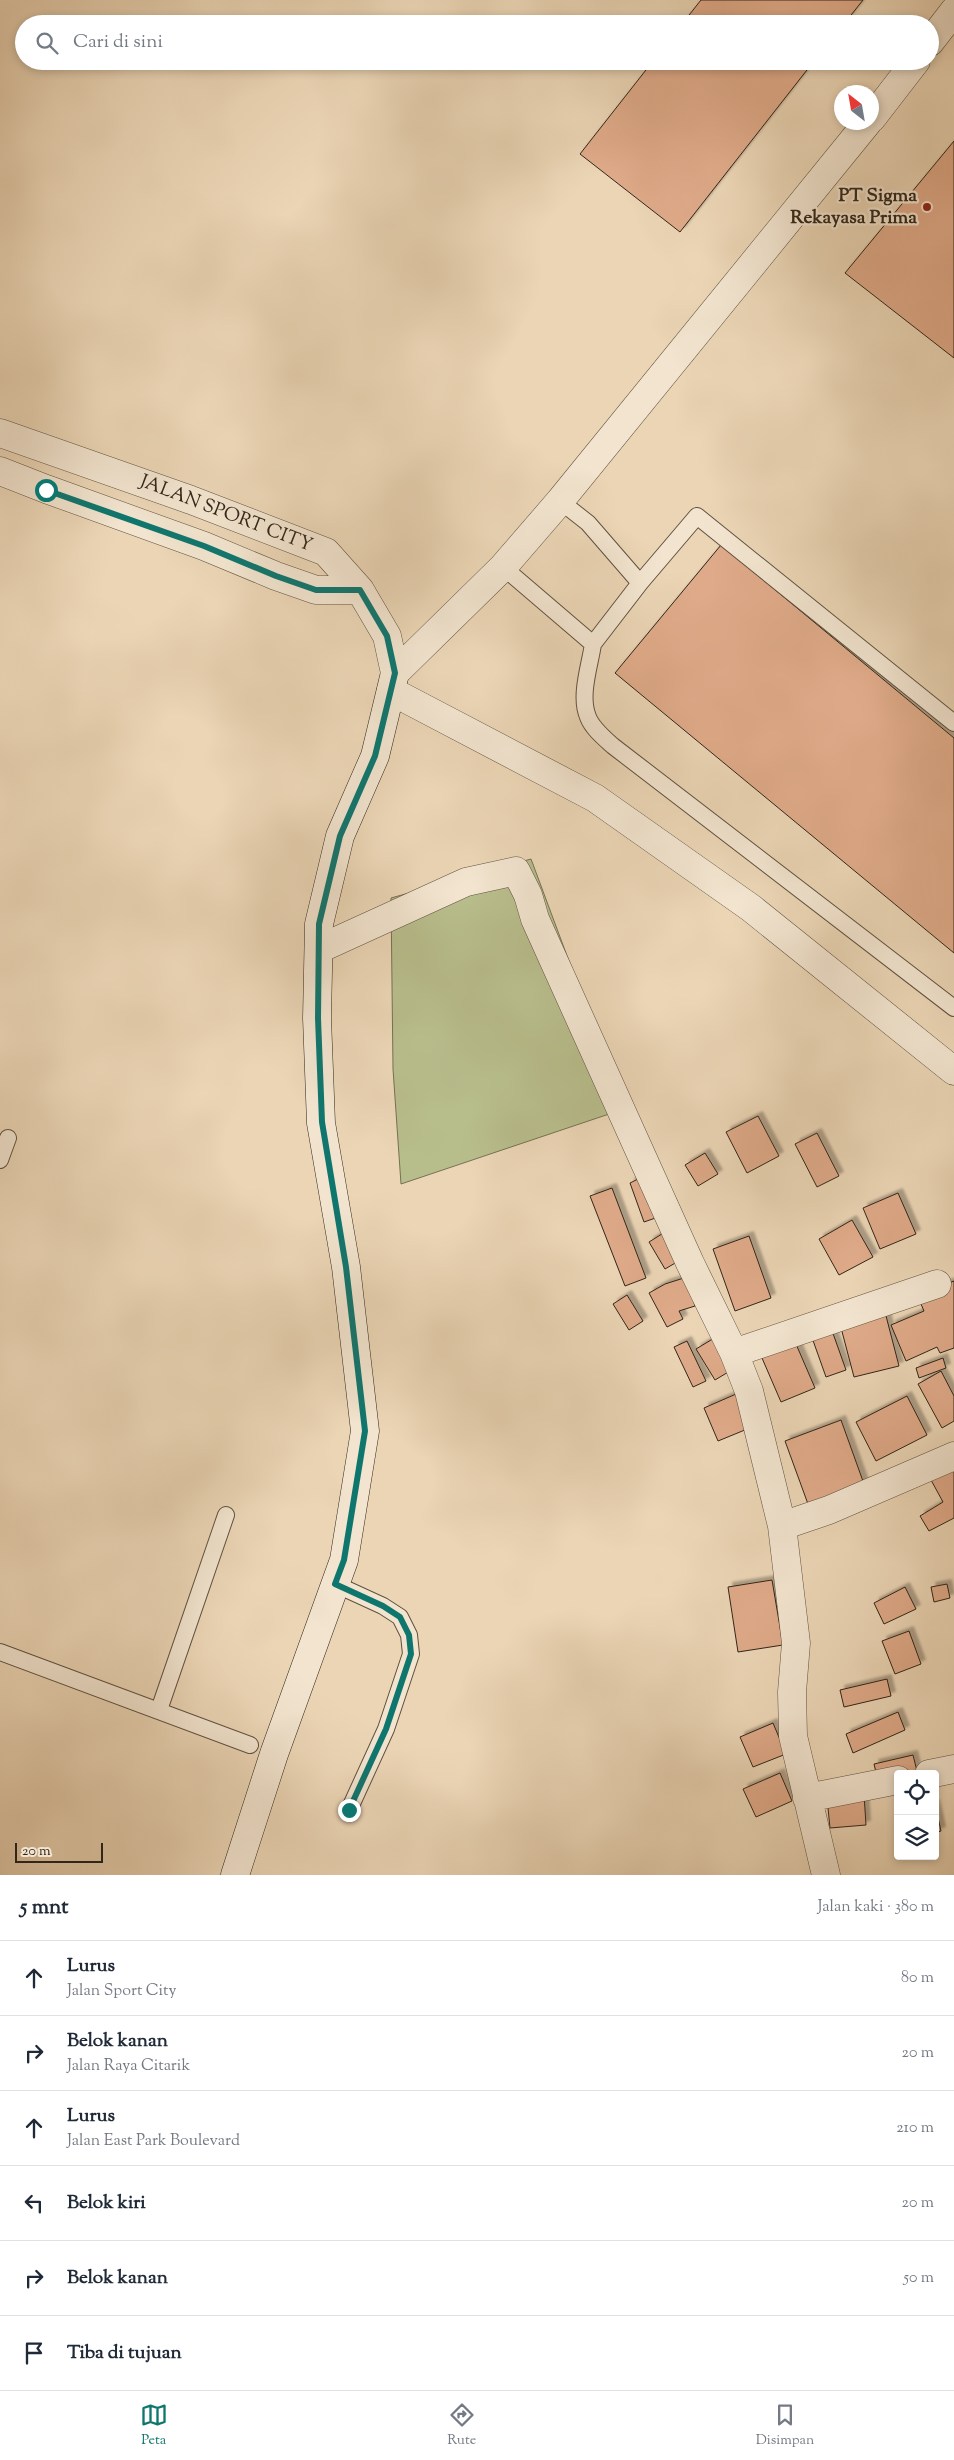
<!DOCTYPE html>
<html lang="id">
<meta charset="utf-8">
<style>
body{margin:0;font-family:"Sorts Mill Goudy",serif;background:#f6f6f7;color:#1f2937}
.controls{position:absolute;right:15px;bottom:15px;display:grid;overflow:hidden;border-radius:5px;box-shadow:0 2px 8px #0003}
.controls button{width:45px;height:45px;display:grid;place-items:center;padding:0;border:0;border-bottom:1px solid #e0e1e3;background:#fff;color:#1f2937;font:25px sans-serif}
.compass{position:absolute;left:834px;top:85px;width:45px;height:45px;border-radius:50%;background:#fff;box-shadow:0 2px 8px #0003;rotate:329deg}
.scale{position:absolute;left:15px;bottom:12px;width:88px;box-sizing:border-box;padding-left:5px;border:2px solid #312619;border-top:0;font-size:14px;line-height:18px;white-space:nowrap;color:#312619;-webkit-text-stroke:4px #f2e4cf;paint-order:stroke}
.stop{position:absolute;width:15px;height:15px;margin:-11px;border:4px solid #0f766e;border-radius:50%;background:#fff}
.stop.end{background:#0f766e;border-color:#fff;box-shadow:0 1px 5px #0008}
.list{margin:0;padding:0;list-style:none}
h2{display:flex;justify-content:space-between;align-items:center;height:65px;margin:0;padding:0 20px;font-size:21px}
h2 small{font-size:16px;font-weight:400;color:#747a83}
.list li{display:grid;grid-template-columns:32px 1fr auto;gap:15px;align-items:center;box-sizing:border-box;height:75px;padding:0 20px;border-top:1px solid #e0e1e3}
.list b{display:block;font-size:19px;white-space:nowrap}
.list p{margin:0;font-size:16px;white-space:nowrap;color:#747a83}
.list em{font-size:16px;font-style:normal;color:#747a83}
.icon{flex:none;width:28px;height:28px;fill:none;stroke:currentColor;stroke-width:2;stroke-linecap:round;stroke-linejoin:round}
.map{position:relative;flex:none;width:954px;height:1875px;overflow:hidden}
.search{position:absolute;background:#fff;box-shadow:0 2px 8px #0003;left:15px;right:15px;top:15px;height:55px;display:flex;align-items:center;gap:12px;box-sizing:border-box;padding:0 18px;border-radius:28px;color:#747a83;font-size:19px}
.sheet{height:515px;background:#fff}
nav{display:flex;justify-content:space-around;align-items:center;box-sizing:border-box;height:70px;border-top:1px solid #e0e1e3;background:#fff;font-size:14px;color:#747a83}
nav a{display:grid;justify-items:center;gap:2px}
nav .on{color:#0f766e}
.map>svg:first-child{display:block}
.green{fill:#b8bd8c;stroke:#747252}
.building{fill:#dfaa89;stroke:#312619;filter:url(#shadow)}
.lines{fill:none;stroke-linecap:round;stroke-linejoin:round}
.service-casing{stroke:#605240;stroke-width:18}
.minor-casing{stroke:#605240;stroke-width:29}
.secondary-casing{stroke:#312619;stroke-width:29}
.service{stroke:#f2e4cf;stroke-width:16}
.minor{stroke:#f2e4cf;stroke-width:28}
.secondary{stroke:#f2e4cf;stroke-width:28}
.route{stroke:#0f766e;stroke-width:6}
.poi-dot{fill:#8f2418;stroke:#f2e4cf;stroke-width:2}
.labels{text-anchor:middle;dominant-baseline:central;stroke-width:4.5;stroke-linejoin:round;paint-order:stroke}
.poi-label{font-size:19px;font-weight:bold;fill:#312619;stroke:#f2e4cf;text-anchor:end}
.street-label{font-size:19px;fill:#312619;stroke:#f2e4cf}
</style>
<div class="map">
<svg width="954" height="1875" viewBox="0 0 954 1875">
<defs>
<filter id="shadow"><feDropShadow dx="4.5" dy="-4.5" stdDeviation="1" flood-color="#0004"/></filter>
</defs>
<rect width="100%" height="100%" fill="#ebd5b5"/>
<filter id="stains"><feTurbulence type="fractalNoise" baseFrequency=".004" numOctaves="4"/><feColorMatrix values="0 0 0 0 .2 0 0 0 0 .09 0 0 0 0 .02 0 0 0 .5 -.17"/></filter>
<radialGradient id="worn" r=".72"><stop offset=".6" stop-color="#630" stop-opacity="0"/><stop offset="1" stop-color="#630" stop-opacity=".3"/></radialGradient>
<!-- green -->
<path class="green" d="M531,859l93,250 -223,75 -8,-115 -2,-171z"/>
<!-- building -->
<path class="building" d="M701,0h162l-19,24h-162z
M653,61h161l-134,171 -100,-78z
M954,141v217l-109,-85z
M721,545l233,193v215l-339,-280z
M758,1116l21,40 -32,17 -21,-41z
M817,1133l22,43 -22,11 -22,-43z
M705,1153l13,21 -20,12 -13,-21z
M644,1176l20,39 -20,7 -14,-39z
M612,1188l34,90 -21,8 -35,-90z
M898,1193l18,41 -36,15 -17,-41z
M852,1220l21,37 -34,18 -20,-36z
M665,1232l17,27 -17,10 -16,-27z
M749,1236l22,62 -36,13 -22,-62z
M687,1277l8,29 -16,5 4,8 -16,8 -18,-34 16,-9z
M954,1281v67l-14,5 -3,-6 -31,14 -15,-36 33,-14 -7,-16z
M627,1295l16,26 -14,9 -16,-26z
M885,1312l14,54 -45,11 -14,-53z
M830,1325l16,45 -20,7 -16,-45z
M716,1337l19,31 -20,12 -19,-31z
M687,1341l19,40 -13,6 -19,-40z
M796,1344l19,44 -34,14 -19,-44z
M943,1358l3,10 -27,10 -3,-10z
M941,1371l13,25v25l-12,7 -24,-44z
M743,1391l14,34 -39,16 -14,-33z
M907,1396l20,39 -51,26 -20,-39z
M841,1420l23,64 -56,20 -23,-63z
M954,1466v52l-25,13 -9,-15 23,-14 -12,-22z
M772,1580l11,65 -45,7 -10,-65z
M947,1584l3,14 -16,4 -3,-15z
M905,1587l11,22 -32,15 -10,-21z
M909,1631l12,33 -26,10 -13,-33z
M887,1679l4,17 -47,11 -4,-17z
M898,1712l7,18 -52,23 -7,-19z
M773,1723l13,31 -33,13 -13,-30z
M913,1755l4,16 -39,10 -4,-17z
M780,1773l12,28 -36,16 -13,-28z
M864,1794l2,31 -36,3 -3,-30z
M935,1804l6,27 -6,2z"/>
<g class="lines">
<!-- service casing -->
<g class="service-casing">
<path id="service" d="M503,567l90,77 47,-61 -52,-60 -28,-22
M640,583l57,-67 257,207
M593,644c-3,21 -14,52 -5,73 4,11 16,21 25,29l341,262
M0,1160l8,-22
M335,1584l48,22 17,11 9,18 2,19 -25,75 -37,81
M0,1652l250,93
M159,1710l67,-195"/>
</g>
<!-- minor casing -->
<g class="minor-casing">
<path id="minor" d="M930,42l24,-31
M872,118l44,-57
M0,433l191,67 135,52 34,38h-44l-40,-14 -72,-30 -158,-57 -46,-18
M360,590l27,46 8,37
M395,673l108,-106 57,-66 308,-379
M391,691l204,107 156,110 203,163
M319,949l147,-67 50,-11 12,24 7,24 155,344 44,90 15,38 33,135 14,117 -4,49 1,44 33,139
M734,1353l203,-69
M782,1526l47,-16 125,-54
M929,1774l25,-5
M807,1798l91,-18"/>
</g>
<!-- secondary casing -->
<g class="secondary-casing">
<path id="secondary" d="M235,1875l39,-121 70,-194 21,-129 -19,-164 -25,-144 -4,-105 2,-94 21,-88 35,-80 20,-83"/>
</g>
<!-- service -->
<use href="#service" class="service"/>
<!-- minor -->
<use href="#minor" class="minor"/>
<!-- secondary -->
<use href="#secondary" class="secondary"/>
</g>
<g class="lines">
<!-- route -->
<path class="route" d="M46,490l158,56 72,30 40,14h44l27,46 8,37 -20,83 -35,80 -21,88 -1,94 4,104 24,145 19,164 -21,129 -9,24 48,22 17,11 9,18 2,19 -25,75 -37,81"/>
</g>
<!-- markers -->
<circle class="poi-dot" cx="927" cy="207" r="5"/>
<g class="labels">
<!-- poi labels -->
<g class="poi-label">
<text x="917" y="196">PT Sigma<tspan x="917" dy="22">Rekayasa Prima</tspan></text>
</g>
<!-- street labels -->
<g class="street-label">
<text transform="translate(226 514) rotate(21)">JALAN SPORT CITY</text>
</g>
</g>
<rect width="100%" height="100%" filter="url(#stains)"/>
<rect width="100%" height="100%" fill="url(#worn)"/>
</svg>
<div class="controls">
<button><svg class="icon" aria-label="locate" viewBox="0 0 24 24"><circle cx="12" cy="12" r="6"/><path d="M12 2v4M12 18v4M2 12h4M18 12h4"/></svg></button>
<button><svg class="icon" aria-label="layers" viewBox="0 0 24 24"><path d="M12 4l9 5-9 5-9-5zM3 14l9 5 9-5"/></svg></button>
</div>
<svg class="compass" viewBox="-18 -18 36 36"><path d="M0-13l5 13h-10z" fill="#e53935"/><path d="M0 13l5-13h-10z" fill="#747a83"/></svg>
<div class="scale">20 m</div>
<div class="stop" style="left:46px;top:490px"></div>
<div class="stop end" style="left:349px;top:1810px"></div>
<div class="search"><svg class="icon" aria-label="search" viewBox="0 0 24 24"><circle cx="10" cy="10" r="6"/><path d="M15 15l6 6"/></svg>Cari di sini</div>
</div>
<section class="sheet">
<h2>5 mnt<small>Jalan kaki · 380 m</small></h2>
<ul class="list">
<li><svg class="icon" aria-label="ahead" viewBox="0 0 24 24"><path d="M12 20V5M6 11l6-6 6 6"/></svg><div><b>Lurus</b><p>Jalan Sport City</p></div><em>80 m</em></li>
<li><svg class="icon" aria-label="right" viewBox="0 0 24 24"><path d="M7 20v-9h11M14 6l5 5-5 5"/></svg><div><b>Belok kanan</b><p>Jalan Raya Citarik</p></div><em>20 m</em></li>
<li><svg class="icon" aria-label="ahead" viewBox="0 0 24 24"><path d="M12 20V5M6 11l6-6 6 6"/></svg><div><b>Lurus</b><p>Jalan East Park Boulevard</p></div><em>210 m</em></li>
<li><svg class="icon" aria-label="left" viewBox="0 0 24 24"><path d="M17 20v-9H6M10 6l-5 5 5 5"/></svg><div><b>Belok kiri</b></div><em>20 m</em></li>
<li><svg class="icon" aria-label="right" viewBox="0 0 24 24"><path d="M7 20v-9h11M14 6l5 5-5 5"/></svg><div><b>Belok kanan</b></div><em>50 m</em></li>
<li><svg class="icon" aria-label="arrive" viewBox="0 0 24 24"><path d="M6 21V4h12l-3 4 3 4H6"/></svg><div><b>Tiba di tujuan</b></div></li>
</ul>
</section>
<nav>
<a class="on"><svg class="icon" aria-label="map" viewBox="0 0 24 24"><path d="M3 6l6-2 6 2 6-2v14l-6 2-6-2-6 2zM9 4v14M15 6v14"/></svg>Peta</a>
<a><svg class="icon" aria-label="directions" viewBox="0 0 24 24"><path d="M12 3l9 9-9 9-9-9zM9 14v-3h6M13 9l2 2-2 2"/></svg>Rute</a>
<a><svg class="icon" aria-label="saved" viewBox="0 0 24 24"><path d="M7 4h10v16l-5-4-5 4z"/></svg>Disimpan</a>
</nav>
